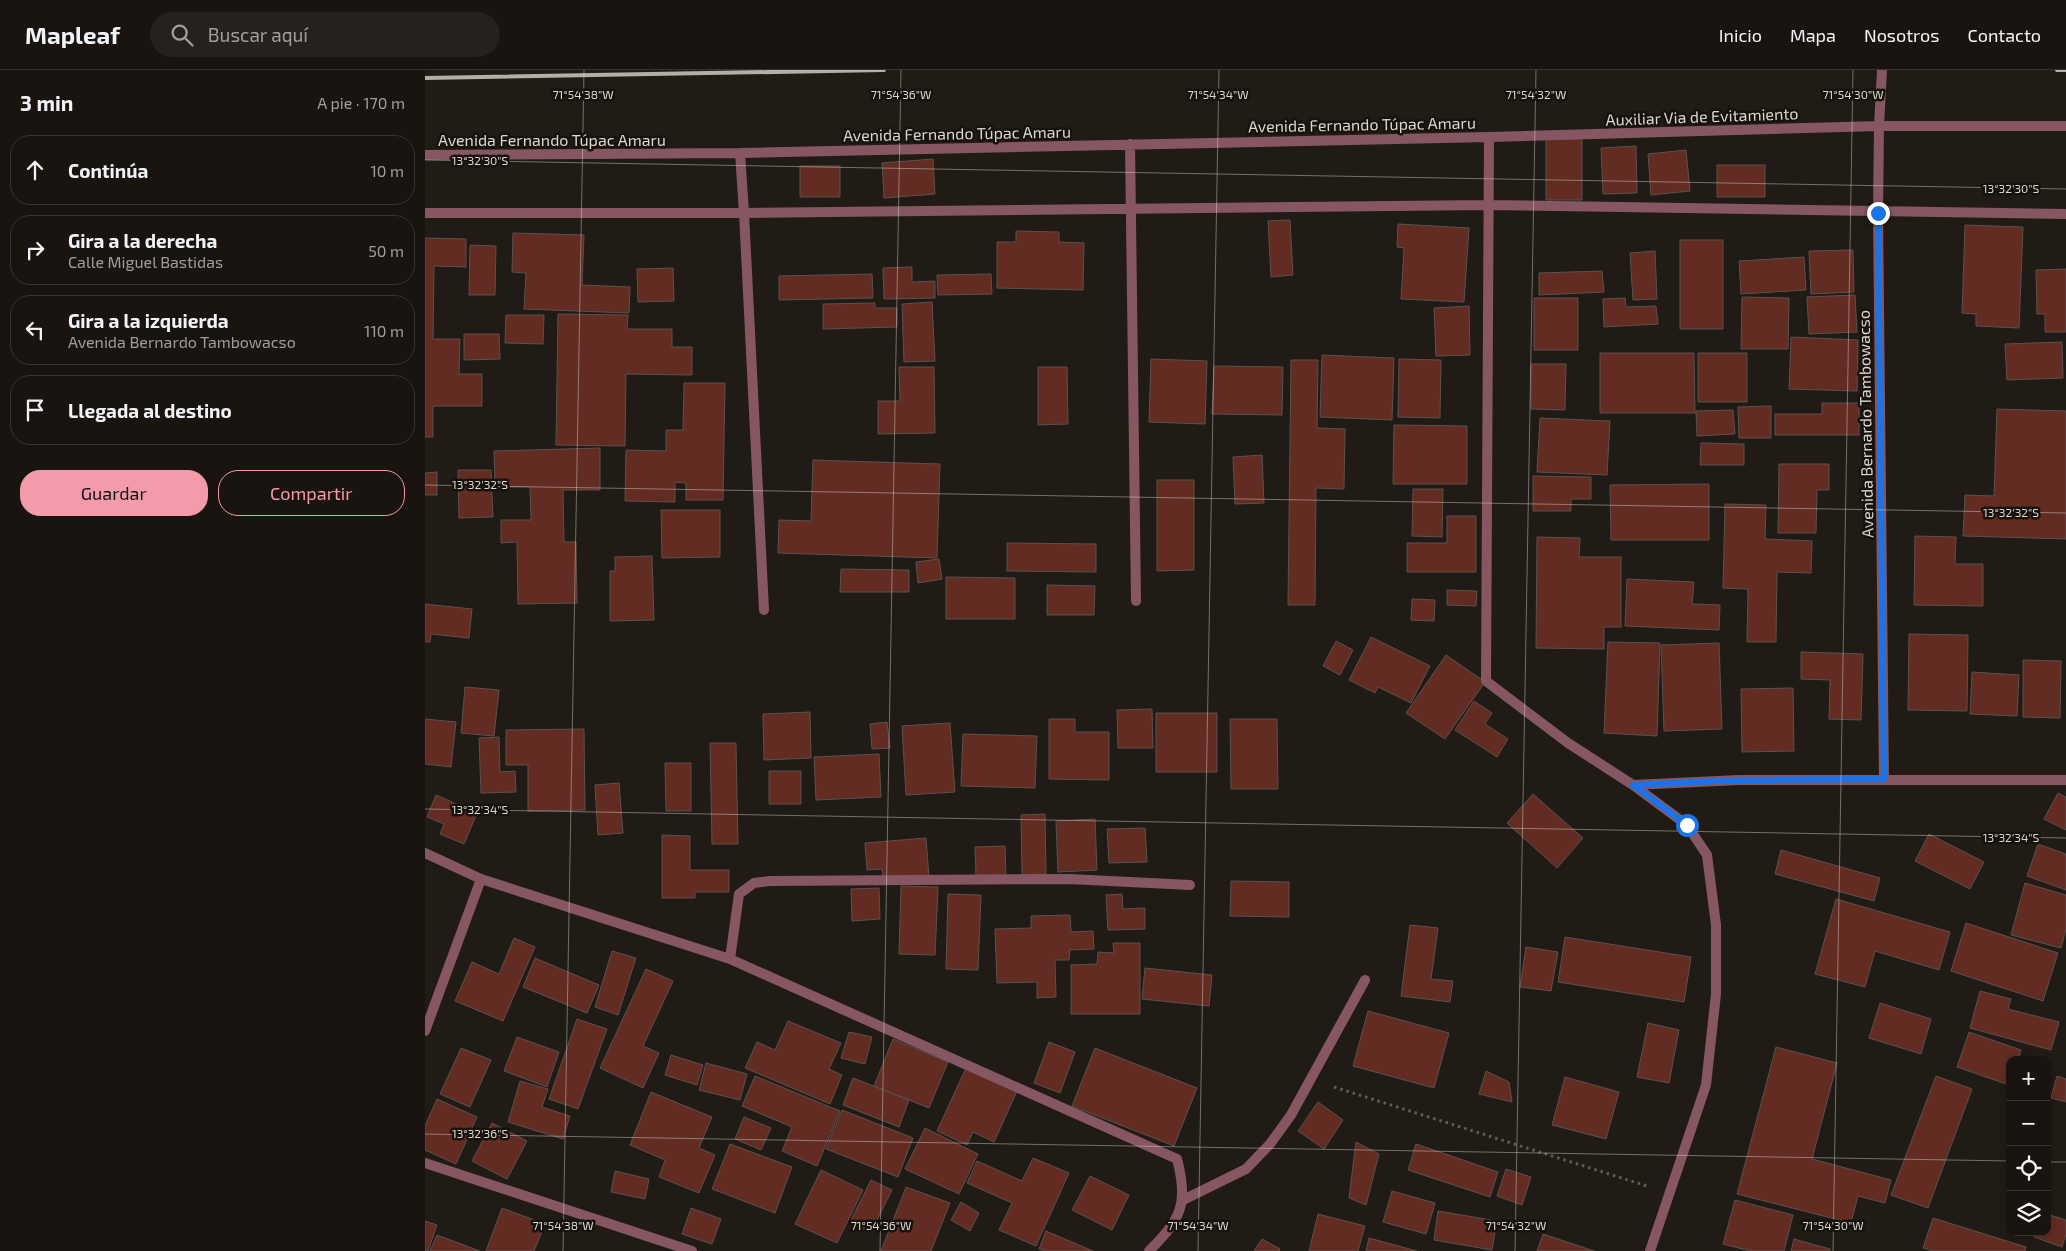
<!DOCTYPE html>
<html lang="es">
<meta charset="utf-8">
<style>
body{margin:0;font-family:"Exo 2",sans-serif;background:#26211e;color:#f1f3f6}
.controls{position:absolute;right:15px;bottom:15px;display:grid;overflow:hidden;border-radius:10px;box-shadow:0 2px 8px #0003}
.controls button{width:45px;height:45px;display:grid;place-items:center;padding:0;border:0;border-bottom:1px solid #373330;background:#191410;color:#f1f3f6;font:25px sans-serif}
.stop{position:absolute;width:15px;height:15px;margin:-11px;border:4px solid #1a73e8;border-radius:50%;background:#fff}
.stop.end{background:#1a73e8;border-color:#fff;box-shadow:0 1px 5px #0008}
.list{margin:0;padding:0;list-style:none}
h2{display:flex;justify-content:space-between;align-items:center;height:65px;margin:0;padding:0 20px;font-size:21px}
h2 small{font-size:16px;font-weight:400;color:#9f9e9f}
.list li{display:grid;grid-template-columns:32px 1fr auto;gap:15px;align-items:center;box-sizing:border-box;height:70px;margin:0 10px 10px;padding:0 10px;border:1px solid #373330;border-radius:20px}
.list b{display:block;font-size:19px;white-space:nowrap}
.list p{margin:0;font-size:16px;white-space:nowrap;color:#9f9e9f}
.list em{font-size:16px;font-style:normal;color:#9f9e9f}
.actions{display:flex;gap:10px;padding:15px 20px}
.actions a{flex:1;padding:11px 0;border:1px solid #f39aab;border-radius:20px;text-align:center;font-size:18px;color:#f39aab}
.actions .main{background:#f39aab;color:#111}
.icon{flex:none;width:28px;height:28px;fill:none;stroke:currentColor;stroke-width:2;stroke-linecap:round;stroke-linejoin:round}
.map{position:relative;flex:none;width:1641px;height:1181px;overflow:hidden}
header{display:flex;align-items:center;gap:30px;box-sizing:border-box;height:70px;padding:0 25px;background:#191410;border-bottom:1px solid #373330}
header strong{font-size:24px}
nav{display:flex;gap:28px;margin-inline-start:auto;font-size:18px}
.search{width:350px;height:45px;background:#26211e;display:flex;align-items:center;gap:12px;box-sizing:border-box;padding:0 18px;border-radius:28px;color:#9f9e9f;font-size:19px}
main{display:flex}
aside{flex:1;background:#191410}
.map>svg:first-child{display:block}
.building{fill:#622c22;stroke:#5c514e}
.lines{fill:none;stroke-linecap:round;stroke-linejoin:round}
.path{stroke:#625c57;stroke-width:3;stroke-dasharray:2.5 4;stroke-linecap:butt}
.street{stroke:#865763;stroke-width:10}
.rail{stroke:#b4aeaa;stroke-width:4}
.route{stroke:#1a73e8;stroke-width:6}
.ticks{fill:none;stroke:#dcd7d3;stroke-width:1;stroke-opacity:0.45}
.labels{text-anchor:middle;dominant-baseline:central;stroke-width:5;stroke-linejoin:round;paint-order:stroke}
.street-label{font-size:16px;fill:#dcd7d3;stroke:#18120c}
.ticks-label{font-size:12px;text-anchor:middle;fill:#dcd7d3;stroke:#18120c;stroke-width:5;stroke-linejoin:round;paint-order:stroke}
</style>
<header>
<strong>Mapleaf</strong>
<div class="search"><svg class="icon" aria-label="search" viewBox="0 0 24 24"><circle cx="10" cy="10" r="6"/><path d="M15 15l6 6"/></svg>Buscar aquí</div>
<nav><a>Inicio</a><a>Mapa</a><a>Nosotros</a><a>Contacto</a></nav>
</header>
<main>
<aside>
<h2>3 min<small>A pie · 170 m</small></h2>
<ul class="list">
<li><svg class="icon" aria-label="ahead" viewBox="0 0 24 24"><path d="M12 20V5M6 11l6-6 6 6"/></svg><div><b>Continúa</b></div><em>10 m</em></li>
<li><svg class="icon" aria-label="right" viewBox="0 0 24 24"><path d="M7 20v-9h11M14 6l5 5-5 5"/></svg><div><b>Gira a la derecha</b><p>Calle Miguel Bastidas</p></div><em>50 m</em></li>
<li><svg class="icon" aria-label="left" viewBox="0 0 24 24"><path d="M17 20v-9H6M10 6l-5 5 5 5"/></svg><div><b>Gira a la izquierda</b><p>Avenida Bernardo Tambowacso</p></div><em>110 m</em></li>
<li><svg class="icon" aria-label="arrive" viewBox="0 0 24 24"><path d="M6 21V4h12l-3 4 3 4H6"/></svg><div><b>Llegada al destino</b></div></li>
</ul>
<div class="actions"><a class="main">Guardar</a><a>Compartir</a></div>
</aside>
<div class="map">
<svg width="1641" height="1181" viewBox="0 0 1641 1181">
<rect width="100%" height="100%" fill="#211b15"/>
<!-- building -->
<path class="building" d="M1121,68h36v62h-36z
M1211,76l1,47 -34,1 -2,-46z
M1261,80l4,41 -39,4 -3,-41z
M508,89l2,35 -51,4 -2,-35z
M1292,95h48v32h-48z
M375,96h40v31h-40z
M865,150l3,55 -22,2 -3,-56z
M973,154l71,4 -5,74 -63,-3 3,-51 -7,-1z
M1540,155l58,2 -4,101 -43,-2v-12l-14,-1z
M591,161l43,1v10l25,1 -1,47 -86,-2v-46h19z
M88,163l71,2 -2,50 48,2 -1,26 -105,-4 2,-36 -14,-1z
M0,168l41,1v28l-32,-1 -1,73h27l-1,35h23v32h-49v31h-8z
M1255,170h43v89h-43z
M45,175l26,1 -1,49h-26z
M1428,180l1,42 -43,2 -2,-43z
M1230,181l2,48 -24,1 -3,-47z
M1379,187l2,33 -65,4 -2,-33z
M487,197v15l23,-1v17l-51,1 -1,-31z
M248,198l1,33 -36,1 -1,-33z
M1641,199v63h-21v-18h-8l-1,-44z
M1177,201l2,21 -65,3v-22z
M447,204l1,24 -94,2v-24z
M566,204l1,20 -54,1 -1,-20z
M1430,225l2,37 -48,2 -2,-37z
M1317,227l47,1 -1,51h-47z
M1109,228h44v52h-44z
M1200,228l1,9 30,-1 2,18 -54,3 -1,-28z
M507,232l3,59 -31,1 -2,-58z
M450,233v5h22v19l-74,2v-25z
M1044,236l1,49 -34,1 -2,-48z
M133,244l70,1 -1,14h45v18h20v28l-66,-1 -1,72 -69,-1z
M81,245h38l-1,29 -38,-1z
M39,264h35l1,25 -36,1z
M1366,267l67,3 -1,51 -68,-2z
M1637,272l1,36 -56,2 -2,-36z
M1175,283h94l1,60h-95z
M1273,283h49v49h-49z
M897,285l72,3 -2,62 -72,-3z
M726,289l56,2 -2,63 -56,-2z
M974,289l42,1 -1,58 -42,-1z
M866,290h27l-1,68 28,1 -1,60 -28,-1 -1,117h-27z
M1106,294h35l-1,46 -34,-1z
M789,296l69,1 -1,48 -70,-1z
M474,297h35l1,66 -57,1v-33h22z
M613,297h29l1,57 -30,1z
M259,313h41l-2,117h-37v-17l-11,-1v20l-50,-1 1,-51 40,1v-21h17z
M1397,333h37v32h-84v-21h47z
M1346,336v32h-32l-1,-31z
M1572,339l69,2v128l-103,-3 2,-41 29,1z
M1308,340l2,24 -38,2 -1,-25z
M1115,348l70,3 -3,54 -70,-3z
M969,355l73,1v58h-74z
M1276,373l43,1v21h-44z
M175,378v42h-37l1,52h12l1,61 -59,1 -1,-62 -16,1v-23h30l-1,-33h-35l-1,-36z
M837,385l2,48 -29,1 -2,-47z
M388,390l127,4 -3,94 -159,-5 1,-33 32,1z
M1354,394h50v26h-12l-1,43h-38z
M33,400h33l2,47 -34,1z
M12,402v23h-12v-22z
M1108,406l58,1v22h-20v12h-38z
M732,410h37v90l-37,1z
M1284,414v56h-98l-1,-55z
M988,419h30l-1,48 -30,-1z
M1300,434l41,1 -1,34 47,2 -1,32 -34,-1 -1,70h-29l1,-53 -25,-1z
M236,440h59v47l-58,1z
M1022,446h29v56h-69v-29h40z
M1490,466l41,1 -1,27h28v42l-69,-1z
M1112,467l43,1 -1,19h42v70h-17v22l-68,-1z
M582,473l89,1v28l-89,-1z
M227,486l2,64 -44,1v-50h5v-14z
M514,489l3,20 -24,4 -2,-21z
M416,499l68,1v22h-69z
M521,507l69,1v41h-69z
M1202,509l67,3 -2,22 28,1 -1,25 -94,-4z
M622,515l48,1 -1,29h-47z
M1022,520l30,1 -1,15 -29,-1z
M987,529l23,1 -1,21 -23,-1z
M0,534l47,5 -3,29 -38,-4 -1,8h-5z
M1484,564l59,1 -1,76 -59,-1z
M946,567l59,29 -19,37 -33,-16 -3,6 -26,-13z
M911,571l17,9 -13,25 -17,-9z
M1183,572l52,1 -3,93 -53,-3z
M1294,573l3,86 -58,2 -3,-86z
M1376,582l62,2 -2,66 -32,-1 1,-39 -29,-1z
M1021,585l39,27 -40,57 -39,-26z
M1598,590l38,1 -1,57 -37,-1z
M1547,602l47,3 -2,41 -47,-2z
M40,617l34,3 -5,46 -33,-3z
M1368,618l1,63 -52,1 -1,-63z
M1049,631l18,12 -7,11 23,15 -11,18 -42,-27z
M727,639l1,39h-35l-1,-38z
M385,642l1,46 -47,2 -1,-46z
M731,643h61v59h-61z
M0,649l31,3 -5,45 -26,-3z
M624,649h26v13h34v48l-60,-1z
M805,649h47l1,70h-47z
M462,652l3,26 -18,1 -2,-25z
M525,653l5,69 -49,3 -4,-69z
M159,659l1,81 -57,1v-46h-22v-35z
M538,664l74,2 -2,52 -74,-2z
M74,667l1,35 15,-1 1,21 -35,1 -2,-55z
M285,673h26l2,101h-26z
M454,684l2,43 -65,3 -2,-43z
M240,693h26v48h-25z
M344,701h32v33h-32z
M194,713l4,50 -25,2 -3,-50z
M1633,723l8,4v33l-22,-11z
M1108,724l50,44 -26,30 -50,-45z
M11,725l41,18 -13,31 -24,-10 4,-10 -17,-7z
M620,744l1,60 -24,1 -1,-60z
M670,749l2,51 -39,2 -2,-51z
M720,758l2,34 -38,1 -2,-34z
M1504,764l55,28 -14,27 -55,-28z
M237,765l28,1v34h39v22h-34v6h-33z
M501,768l3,39 -46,3 -1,-11 -15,1 -2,-27z
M1613,774l28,10v36l-39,-14z
M580,776l1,30 -30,1 -1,-30z
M1356,780l99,28 -6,23 -99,-27z
M806,811l58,1v35l-59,-1z
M1600,813l41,12v34l-5,19 -50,-13z
M476,816l37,1 -3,68 -36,-1z
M454,818l1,31 -28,2 -1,-32z
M523,824l33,1 -3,75 -32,-1z
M697,824l1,15 22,-1v21l-37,1 -2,-35z
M1411,829l114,33 -11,38 -64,-19 -10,36 -50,-13z
M645,845l1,17 22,-1 1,18 -24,1 -1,10h-14l1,37 -19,1v-16l-40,1 -2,-54 36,-1v-12z
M1541,853l92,30 -15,48 -92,-30z
M985,855l28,3 -7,51 22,2 -3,21 -49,-6z
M1140,867l126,20 -7,45 -126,-20z
M89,868l21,9 -32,74 -48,-20 17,-39 27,12z
M688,873h27v71h-69v-49l26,-1 1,-12 16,1z
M1101,877l32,5 -7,39 -31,-4z
M187,881l24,7 -18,57 -23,-8z
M110,888l64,27 -12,28 -64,-26z
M720,898l67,7 -3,31 -67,-7z
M221,899l27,12 -30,65 16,7 -16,35 -43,-20z
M1555,921l31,8 -3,10 51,13 -8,28 -81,-22z
M1455,933l51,16 -10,35 -52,-16z
M943,941l81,22 -15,55 -81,-22z
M152,949l30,10 -29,80 -29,-10z
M363,951l53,22 -12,26 13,6 -12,29 -85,-36 12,-26 18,8z
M1223,953l31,7 -10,53 -32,-6z
M424,962l23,5 -7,27 -24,-6z
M1544,962l52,18 -3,10h-8l-1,25 -52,-18z
M92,967l42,15 -12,35 -43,-16z
M468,969l55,23 -19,46 -55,-22z
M624,972l26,10 -15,41 -26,-10z
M1351,977l61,16 -25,96 79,21 -6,23 -27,-7 -7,27 -114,-29z
M36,978l30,12 -21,47 -30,-13z
M670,978l102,40 -23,58 -102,-40z
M246,985l32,10 -6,20 -32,-10z
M281,993l41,11 -7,26 -41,-10z
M541,998l51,23 -23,51 -21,-10 -6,13 -30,-14z
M1061,1001l23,11 3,20 -33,-8z
M330,1006l85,35 -23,55 -35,-15 10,-24 -50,-21z
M1511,1006l36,13 -44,119 -37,-13z
M1632,1006l9,3v23l-15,-4z
M1140,1007l54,15 -13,47 -54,-14z
M428,1008l56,22 -10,27 -56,-22z
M95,1011l28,8 -6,18 28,9 -7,23 -55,-17z
M226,1022l61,25 -13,31 16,7 -16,38 -40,-16 6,-17 -35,-15z
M12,1029l40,18 -21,47 -31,-14v-24z
M893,1032l25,18 -19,29 -26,-18z
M417,1040l71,28 -15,39 -72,-28z
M319,1047l27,11 -10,22 -26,-11z
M67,1053l35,18 -20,38 -35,-18z
M500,1058l53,26 -19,40 -54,-25z
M931,1072l23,12 -13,51 -17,-7z
M305,1074l62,23 -17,46 -63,-24z
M991,1074l82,28 -8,25 -82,-27z
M608,1088l36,15 -33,73 -37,-16 13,-27 -45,-20 10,-22 45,20z
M1081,1099l25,8 -9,28 -25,-9z
M396,1100l42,20 -26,53 -42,-19z
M190,1101l34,8 -4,20 -34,-7z
M665,1106l39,19 -17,35 -40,-20z
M446,1110l21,10 -21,42 -21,-10z
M481,1117l44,16 -19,48h-50z
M967,1121l43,12 -9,31 -43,-12z
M1310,1130l58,15 -9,36h-34l-27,-7z
M536,1132l18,11 -9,18 -19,-11z
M77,1138l43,16 -11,27h-48z
M266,1138l30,11 -9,25 -30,-10z
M1013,1141l59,10 -5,29 -58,-10z
M893,1144l47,12 -7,25h-49z
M1622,1144l19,6v14l-4,13 -28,-10 1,-5h12z
M1508,1148l93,29 -1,4h-92l-10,-3z
M0,1151l12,4 -9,26h-3z
M621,1161l47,20h-48l-6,-2z
M1118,1164l51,17h-57z
M12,1165l43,16h-50z
M944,1168l48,13h-51z
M837,1169l18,10 -1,2h-25z
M1369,1169l36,10v2h-39z"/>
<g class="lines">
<!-- path -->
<path class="path" d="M909,1017l313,99"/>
<!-- street -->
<path class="street" d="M1457,0l-3,56 -1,87 6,566
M1064,67l-3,544 82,62 65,42 54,40 20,30 9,70v69l-10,91 -56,166
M705,74l6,457
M315,83l4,60 20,397
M0,85l315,-2 749,-16 390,-11h187
M0,143h319l743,-8 579,9
M1208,715l106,-5h327
M0,783l56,26 249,80 447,200c12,45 4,60 -28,92
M305,889l9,-65 15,-11 16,-2 299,-2 121,6
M0,961l56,-152
M0,1093l267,88
M758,1130l63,-31 24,-25 21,-29 74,-135"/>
<!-- rail -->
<path class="rail" d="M1632,0h9
M0,8l459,-8"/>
</g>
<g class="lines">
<!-- route -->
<path class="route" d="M1262,755l-54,-40 106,-5 145,-1 -6,-566"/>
</g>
<!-- ticks -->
<path class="ticks" d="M0,90l1641,29M0,415l1641,28M0,739l1641,29M0,1064l1585,27M1622,1092h19M138,1181l21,-1181M455,1181l21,-1181M773,1181l21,-1181M1090,1181l21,-1181M1408,1181l20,-1181"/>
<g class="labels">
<!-- street labels -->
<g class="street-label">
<text transform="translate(1277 46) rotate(-2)">Auxiliar Via de Evitamiento</text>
<text transform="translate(937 54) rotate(-1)">Avenida Fernando Túpac Amaru</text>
<text transform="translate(532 63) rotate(-1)">Avenida Fernando Túpac Amaru</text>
<text x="127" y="69">Avenida Fernando Túpac Amaru</text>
<text transform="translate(1440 354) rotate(-91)">Avenida Bernardo Tambowacso</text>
</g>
</g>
<g class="ticks-label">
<text x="158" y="29">71°54'38"W</text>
<text x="476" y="29">71°54'36"W</text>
<text x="793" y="29">71°54'34"W</text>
<text x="1111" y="29">71°54'32"W</text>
<text x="1428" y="29">71°54'30"W</text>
<text x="55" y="95">13°32'30"S</text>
<text x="1586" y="123">13°32'30"S</text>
<text x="55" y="419">13°32'32"S</text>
<text x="1586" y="447">13°32'32"S</text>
<text x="55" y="744">13°32'34"S</text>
<text x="1586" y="772">13°32'34"S</text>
<text x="55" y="1068">13°32'36"S</text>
<text x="138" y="1160">71°54'38"W</text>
<text x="456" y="1160">71°54'36"W</text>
<text x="773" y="1160">71°54'34"W</text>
<text x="1091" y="1160">71°54'32"W</text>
<text x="1408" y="1160">71°54'30"W</text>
</g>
</svg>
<div class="controls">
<button>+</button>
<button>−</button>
<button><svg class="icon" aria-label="locate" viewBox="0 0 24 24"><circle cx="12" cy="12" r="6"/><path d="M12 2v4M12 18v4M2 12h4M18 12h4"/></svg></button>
<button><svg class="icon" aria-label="layers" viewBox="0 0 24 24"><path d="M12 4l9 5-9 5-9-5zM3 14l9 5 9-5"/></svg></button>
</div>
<div class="stop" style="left:1262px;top:755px"></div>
<div class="stop end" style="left:1453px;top:143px"></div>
</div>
</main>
